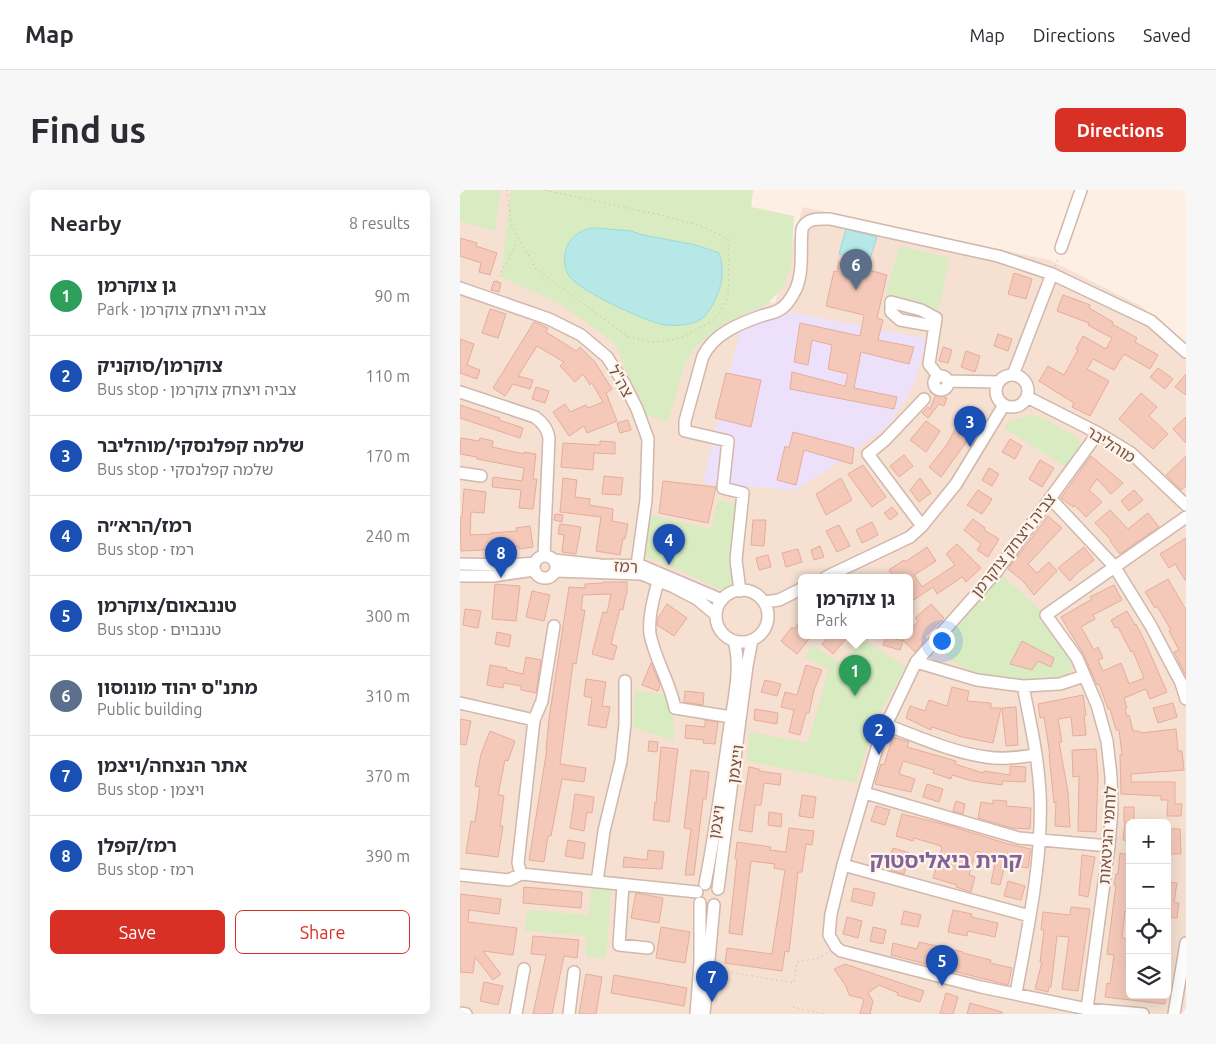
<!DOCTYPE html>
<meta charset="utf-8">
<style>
body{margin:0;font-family:Ubuntu,"Noto Sans Hebrew",sans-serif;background:#f7f7f7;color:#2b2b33}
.controls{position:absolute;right:15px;bottom:15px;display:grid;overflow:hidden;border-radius:8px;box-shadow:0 5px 20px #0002}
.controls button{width:45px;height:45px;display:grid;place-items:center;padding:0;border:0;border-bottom:1px solid #e1e1e2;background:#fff;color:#2b2b33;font:25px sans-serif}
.you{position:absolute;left:481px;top:450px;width:18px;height:18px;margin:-12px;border:4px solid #fff;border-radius:50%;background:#1a73e8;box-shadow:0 0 0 8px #1a73e833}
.badge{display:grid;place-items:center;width:32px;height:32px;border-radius:50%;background:#d93025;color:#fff;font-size:16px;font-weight:700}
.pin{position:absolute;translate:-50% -41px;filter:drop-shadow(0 1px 2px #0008)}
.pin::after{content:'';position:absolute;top:26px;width:18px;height:15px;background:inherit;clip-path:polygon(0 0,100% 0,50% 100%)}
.popup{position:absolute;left:338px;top:384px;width:115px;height:65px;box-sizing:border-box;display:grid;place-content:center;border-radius:8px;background:#fff;filter:drop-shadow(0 1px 4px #0005);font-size:16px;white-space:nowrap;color:#7c7c81}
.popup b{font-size:19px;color:#2b2b33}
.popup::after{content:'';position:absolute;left:50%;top:100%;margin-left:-10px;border:10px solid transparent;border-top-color:#fff}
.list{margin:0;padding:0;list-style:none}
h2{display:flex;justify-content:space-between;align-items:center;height:65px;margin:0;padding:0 20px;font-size:21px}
h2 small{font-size:16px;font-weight:400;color:#7c7c81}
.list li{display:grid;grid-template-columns:32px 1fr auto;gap:15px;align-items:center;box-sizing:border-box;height:80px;padding:0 20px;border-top:1px solid #e1e1e2}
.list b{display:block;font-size:19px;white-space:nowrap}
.list p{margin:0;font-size:16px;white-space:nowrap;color:#7c7c81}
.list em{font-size:16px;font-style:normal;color:#7c7c81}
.actions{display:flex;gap:10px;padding:15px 20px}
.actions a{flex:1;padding:11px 0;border:1px solid #d93025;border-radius:8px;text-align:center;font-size:18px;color:#d93025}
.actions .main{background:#d93025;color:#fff}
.icon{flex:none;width:28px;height:28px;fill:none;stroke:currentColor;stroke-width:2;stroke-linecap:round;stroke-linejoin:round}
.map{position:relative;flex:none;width:726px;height:824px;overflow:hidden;border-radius:8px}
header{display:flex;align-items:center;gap:30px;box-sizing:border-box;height:70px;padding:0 25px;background:#fff;border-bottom:1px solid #e1e1e2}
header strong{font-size:24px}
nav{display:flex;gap:28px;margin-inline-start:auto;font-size:18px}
.intro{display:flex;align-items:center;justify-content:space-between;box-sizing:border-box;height:120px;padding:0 30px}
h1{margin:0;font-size:35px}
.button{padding:12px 22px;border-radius:8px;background:#d93025;color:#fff;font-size:18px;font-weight:700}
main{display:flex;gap:30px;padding:0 30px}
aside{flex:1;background:#fff;border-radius:8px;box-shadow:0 5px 20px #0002}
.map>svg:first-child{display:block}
.residential{fill:#f5e0d1;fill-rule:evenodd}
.education{fill:#ede0fa}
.green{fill:#d8ebc1}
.water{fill:#b7e8e8;stroke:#9cd9da}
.building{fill:#f4c9ba;stroke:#e7ac99}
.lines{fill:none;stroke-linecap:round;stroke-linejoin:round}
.minor-casing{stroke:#d1b7ac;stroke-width:14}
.path{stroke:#d9ab9d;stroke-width:1;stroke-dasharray:1 4;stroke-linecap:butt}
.minor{stroke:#fff;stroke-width:11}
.labels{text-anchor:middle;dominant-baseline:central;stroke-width:4.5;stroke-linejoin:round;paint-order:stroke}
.street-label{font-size:16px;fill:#775248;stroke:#fff4ea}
.district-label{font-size:21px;font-weight:bold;fill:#80639b;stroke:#fff4ea}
</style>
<header>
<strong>Map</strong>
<nav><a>Map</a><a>Directions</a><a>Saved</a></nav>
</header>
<div class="intro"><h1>Find us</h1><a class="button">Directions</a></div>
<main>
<aside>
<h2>Nearby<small>8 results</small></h2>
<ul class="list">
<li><span class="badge" style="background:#2e9e5b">1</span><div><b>גן צוקרמן</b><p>Park · צביה ויצחק צוקרמן</p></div><em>90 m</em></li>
<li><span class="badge" style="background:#1a4fb4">2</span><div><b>צוקרמן/סוקניק</b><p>Bus stop · צביה ויצחק צוקרמן</p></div><em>110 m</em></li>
<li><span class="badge" style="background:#1a4fb4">3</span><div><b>שלמה קפלנסקי/מוהליבר</b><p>Bus stop · שלמה קפלנסקי</p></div><em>170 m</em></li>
<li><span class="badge" style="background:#1a4fb4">4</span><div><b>רמז/הרא״ה</b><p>Bus stop · רמז</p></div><em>240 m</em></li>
<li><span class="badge" style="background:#1a4fb4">5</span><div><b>טננבאום/צוקרמן</b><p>Bus stop · טננבוים</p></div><em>300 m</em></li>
<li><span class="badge" style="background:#5c6f8a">6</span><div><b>מתנ&quot;ס יהוד מונוסון</b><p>Public building</p></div><em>310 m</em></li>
<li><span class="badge" style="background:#1a4fb4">7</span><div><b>אתר הנצחה/ויצמן</b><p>Bus stop · ויצמן</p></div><em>370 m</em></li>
<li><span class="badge" style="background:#1a4fb4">8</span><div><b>רמז/קפלן</b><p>Bus stop · רמז</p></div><em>390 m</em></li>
</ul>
<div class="actions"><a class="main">Save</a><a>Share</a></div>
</aside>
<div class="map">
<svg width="726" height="824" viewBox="0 0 726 824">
<rect width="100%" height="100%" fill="#fdefe3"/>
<!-- residential -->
<path class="residential" d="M0,0h51l2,28 230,79 32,6 28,-96 246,53 92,46 45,39v669h-726zM341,387h108v58h-108zM670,633h37v172h-37z"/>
<!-- education -->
<path class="education" d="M286,116l33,4 148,29 -13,45 -24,40 -51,38 -43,28 -93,-7z"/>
<!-- green -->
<path class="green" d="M0,0h40l-5,41 -35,-10z
M51,0h242l-2,17 43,9 -3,49 -8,23 -17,17 -42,18 -28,23 -11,17 -17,58 -23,-6 -30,-72 -56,-40 -58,-26z
M439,56l50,12 -10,51 -53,-14z
M572,225l13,4 34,20v11l-13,17 -62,-39 5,-6z
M258,310l20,5 -3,82 -12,4 -47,-23 -32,-12 6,-41 61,14z
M537,381l49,44 31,43 -6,12 -11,14 -60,-1 -32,-13 -16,-9 -13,-13 1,-13z
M404,450l41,27 -30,55 -19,61 -109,-22 2,-29 59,11 21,-74 -25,-12 9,-12 27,19z
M175,500l29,5 9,13 1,33 -41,-14z
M131,698l20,2 -5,68 -20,-2 1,-20 -62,-5 2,-21 62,5z"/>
<!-- water -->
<path class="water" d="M136,38l35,3 12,4 53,10 23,8c6,18 3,34 -6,51 -5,8 -8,15 -18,18 -7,3 -22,4 -30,3 -19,-3 -85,-34 -95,-48 -12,-16 -4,-41 15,-47 3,-2 8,-2 11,-2z
M386,39l31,8 -8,25 -30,-8z"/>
<!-- building -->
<path class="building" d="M0,48l17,5 -1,3 21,7 -7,22 -11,-3 2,-9 -21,-7z
M379,72l48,13 -10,43 6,2 -5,20 36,7 -5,17 -48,-12 -7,36 43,9 -3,12 -104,-20 2,-17 53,14 3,-12 -20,-5 4,-24 -20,-5 -4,25 -14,-3 6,-39 60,13 4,-21 -38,-9 8,-35 3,1z
M554,83l18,6 -6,20 -18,-5z
M34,91l7,2 -2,9 -8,-2z
M603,105l27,10 -1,3 24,14 -1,2 25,14 -2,4 23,13 -8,14 -26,-15 -10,16 -21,-11 -6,10 22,12 -19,35 -18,-9 2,-4 -35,-22 9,-15 16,9 14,-25 -2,-1 7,-13 23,13 6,-11 -24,-13 1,-2 -32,-12z
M30,119l16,5 -8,24 -16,-5z
M74,132l14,6 -2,4 30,19 4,-4 15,15 17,27 -6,4 11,28 -30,12 -3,-7 -15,10 -16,-24 12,-8 5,8 16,-7 2,3 15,-6 -11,-19 -2,2 -7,-11 -8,8 -15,-16 4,-4 -27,-16 -19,30 15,4 -3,9 -17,-5 -8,12 -12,-8z
M538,144l14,5 -4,12 -14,-5z
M0,149l14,5 -7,21 13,5 -3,9 -17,-6z
M483,157l9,3 -4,13 -9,-2z
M506,161l14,5 -5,16 -14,-5z
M698,178l15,11 -8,10 -15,-12z
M266,183l35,7 -10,47 -36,-9z
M726,184v21l-11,-8z
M76,197l13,4 -4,12 -13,-4z
M681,203l16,14 -8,9 19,18 -15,15 -34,-30z
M476,204l11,4 -3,8 -5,-2 -11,14 -6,-5 6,-6 2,2z
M0,215l40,13 -1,2 24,8 -3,10 -60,-20z
M506,226l9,5 -8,14 3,2 -29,40 -12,-10 17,-21 10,-18 3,2z
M726,227v26l-13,-14z
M168,230l3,10 -11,3 -3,-10z
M466,231l14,10 -14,21 -16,-12z
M333,242l61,16 -2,16 -48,-14 -8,35 -19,-5 8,-34 4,2z
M1,248l18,3 1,-3 13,3 -1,6 32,7v-2l12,2 -3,25h4l-4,30 -14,-1 2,-18 -29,-3 1,-10 29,4 2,-13 -47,-9v-2l-17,-3z
M550,249l12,7 -7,13 -13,-7z
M140,251l15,1v12l-21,-1 -1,17 -32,-3 2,-24 37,2z
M444,265l9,11 -14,11 -9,-11z
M631,266l32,27 -12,11 -14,-15 -8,11 13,12 -16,15 -12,-12 -1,2 -12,-9z
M726,266v30l-5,4 -15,-15z
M580,270l14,8 -12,19 -13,-8z
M403,275l23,32 -14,10 -24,-33z
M529,278l10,6 -7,12 -10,-6z
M144,286l19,2 -2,17 -19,-1z
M103,288l14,2 -2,17 15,2 -1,6 24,4 -1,12 16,3 -3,15 -2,-1 -3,17 -24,-4 5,-34 -41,-5z
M381,288l11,22 -26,15 -10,-21z
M460,288l11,15 -12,9 -9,-12z
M203,291l53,6 -8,36 -49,-10z
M4,299l22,3 -2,21 -13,-1 -1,23 22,-1 -1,-1 26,-2 -1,-3 14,-2 3,21 -14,2v-3l-35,4 -23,1 -1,-34h2z
M518,300l14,9 -10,15 -15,-9z
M674,300l9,10 -14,11 -8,-10z
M432,317l6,7 -8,6 -6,-7z
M650,320l18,19 20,-16 11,14 -39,27 -10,-13 1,-1 -16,-17z
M95,324l8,1 -1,7 -8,-2z
M588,326l14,12 -34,36 9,9 12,-11 8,9 -23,24 -11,-14 -15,-12z
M513,329l12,9 -1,2 15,9 -11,18 -11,-7 4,-6 -17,-14z
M293,330h13l-2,26 -13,-1z
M412,332l6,13 -16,8 -6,-13z
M100,334l21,3 -5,27 -14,-2 2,-17 -6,-1z
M379,335l11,21 -13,6 -11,-21z
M726,348v43l-11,-17 -6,4 -9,-14z
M497,354l24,24 -15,14 -4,-5 -25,17 -4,-7 -24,16v-26h-15l-5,-7 15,-10 1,2 22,-15 9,14 -22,14 8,12 33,-22 -9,-11z
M360,356l4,11 -10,3 -3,-10z
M624,357l10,13 -17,13 -7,8 -12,-13z
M338,359l4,13 -16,5 -4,-14z
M308,365l3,12 -12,3 -3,-12z
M708,389l18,31v66l-12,-24 5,-2 -10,-19 2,-1 -14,-24 -2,2 -10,-16z
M143,392h24v12h-1l-3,16 -3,-1 -9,35 6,2 -4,14 -21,-6 11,-42 4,1 4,-19 -28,1 -2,15h4l-9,54 -3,-1 -13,101 26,4 -2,14 -22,-3 -11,57h-3l-4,26 -15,-2 18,-111h-1l3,-30 20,-132 16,1v-4l18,-1z
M35,394l25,2 -4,35 -24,-2z
M654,395l8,15 -29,15 2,4 -14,8 13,23 4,-3 5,11 -5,2 5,11 18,-8 8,21 15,-6 -11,-27 -2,1 -13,-25 -3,1 -4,-8 16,-9 8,14 1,-1 10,20 21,48 -17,7 -4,-10 -22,9 3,10 -2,1 2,7 2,-1 4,16h6l1,2 36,-4 2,22h4l2,19 -53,4v8h44v22h7l-1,12h-14l1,-16h-7v-4l-40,-2 -1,-39h2l-3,-25h-3l-6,-21h-2l-9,-25 -2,1 -13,-30 -23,-38 31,-18 -2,-2z
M72,401l18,4 -6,26 -18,-4z
M207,414l20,14 -13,18 -17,-11 1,-7z
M471,414l13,14 -20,19 2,2 -11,13 -14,-14 3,-3h5v-5l10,-9 -4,-3z
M5,419l16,2 -3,17 -15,-3z
M341,431v14h11l-15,19 -16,-13 11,-14 2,2z
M37,442l14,3 -2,12 -14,-3z
M370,445h12l4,4 -13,15 -11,-10z
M426,446l17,5 -3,9 -17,-5z
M562,451l32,17 -3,9 -13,-6 -6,9 -22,-6z
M66,467l15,3 -5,33 -15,-3v-4l-17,-3 -1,5 -16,-3 3,-20 17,3 -1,2 17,4z
M191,473l9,22 -2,6 -16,-6z
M346,475l16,5 -8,20 -5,23h-3l-6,22 -11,-3 5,-22 -13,-3 4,-15 12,3z
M126,489l20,3 -4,24 8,1 -4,21 -18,-3 4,-27 -8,-2z
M305,490l16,4 -4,12 -16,-4z
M492,497l17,4 -2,10 24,2v5h10l-8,35 -31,-6 -30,-10 -1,3 -25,-12 4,-12 15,5 4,-11 18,6z
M225,501l19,2 -1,12 -19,-3z
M623,505l3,20h-2l2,20 -13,1 -2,-19 -13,2 4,23h-3l9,50 2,35 -15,-1 1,-24 -2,1 -5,-48h1l-6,-38 -4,1 -2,-14z
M713,513l4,14 -19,6 -5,-15z
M556,517l2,38 -12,1 -4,-38z
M295,519l23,4 -1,11 -23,-4z
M0,529l11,2 -5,24 -6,-1z
M245,530l13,2 -3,22 -12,-1 1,-3 -19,-2 1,-13 19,2z
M30,541l25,10 -7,20 -3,-1 -7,35 6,1 -4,30h3l-5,31 -32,-4 5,-32 4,1 5,-35 -5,-1 6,-32z
M433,547l16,5 -2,5 49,14 -1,3 28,9 1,-2 26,4v-9l16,1 -1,15 -22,-1 -1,4 -30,-4 -20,-6 -1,4 -18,-6 1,-3 -31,-9 -4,13 16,5 -4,13 -36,-8 6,-20 3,1z
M189,551l9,1 -1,10 -9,-1z
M201,557l17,2 -9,73 -16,-2 2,-18 1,1z
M636,559l2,26 -2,57 -18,-1 1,-55 -6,1 -1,-27z
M289,577l10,2v2l22,3 -1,11 -16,-2 -3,22h-6l-3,27 -13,-2z
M231,580l18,2 -3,27h-3l-9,76h-9l6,-46 -7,-1z
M467,594l16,5 -4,13 -16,-5z
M115,604l19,3 -2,16 -5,-1 -3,19 -14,-3z
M342,605l14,2 -3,21 -14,-2z
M533,610l14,1 -1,5 25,2 -1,21 -18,-1 -34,-10 3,-16 12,2z
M496,611l9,3 -2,10 -10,-3z
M416,616l14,4 -5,15 -14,-4z
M664,617h10v14h-4v20l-7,-1 2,-19h-1z
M309,622l13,2 -1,13 -13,-2z
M442,624l45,11 61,19 23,5 -3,19 -23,-4 -5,21 -9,-2 4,-19 -9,-2 2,-7 -12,-4 -7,24 6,2 -4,15 -15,-5 1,-2 -24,-7 9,-30 -1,-2 -27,-8 -1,3 -17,-5z
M329,638l25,3 -2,14 -6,-1 -4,28h-4l-9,80 -4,-1 -3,20 -57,-8 2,-15 45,6 13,-84 -11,-2 1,-4 -24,-3 -9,74 -13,-2 8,-74h-2l2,-17 34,5 -1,3 16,2z
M707,639h13l1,25h-14z
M108,650l17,3 -2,16 -18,-3z
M433,658l17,5 -6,21 -18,-5z
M188,660l16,2 -2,17 -39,-2 1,-10 23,3z
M660,663l10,2v56h-5l-3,27 7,1 -3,24h4v32h36l-1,9 -60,-7 2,-14 3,1 4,-29 -7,-1 9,-69h-2l2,-11h2z
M622,665l13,2 -7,40 -9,-2z
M548,691l17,5 -4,14 -17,-4z
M707,692l10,1 -3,19 5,1 -2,15 -10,-1 2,-20h-2z
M64,697l58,5 -1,16 -58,-5z
M394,698l21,5 -3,13 -21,-5z
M176,703l27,5 -4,25 -28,-5z
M0,704l41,5 -2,15 -30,-4 -1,12 49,6 -4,27 -30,-4 18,23 -8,6 -18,-23 -2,16 -13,-1z
M611,717l19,2 -12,82 -16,-2 7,-52 -12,-1 -6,51h-2l-1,5 -13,-3 7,-27h-2l4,-32h-3l2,-18 27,3z
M493,720l19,4 -1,3 27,6 -3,14 -27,-6 -1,5 -19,-4z
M444,721l17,4 -3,12 -17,-3z
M387,727l15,4 -4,17 -15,-4z
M201,737l29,5 -5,31 -29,-5z
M413,737l13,3 -3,14 -13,-3z
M73,746l46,4 -2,18 -13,-2 -12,58h-19l13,-59 -15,-1z
M459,752l44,10v1l28,7 -1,3 22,5 -4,17 -117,-30 2,-12 24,6z
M385,774l79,27 -4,11 -23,-7 1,-2 -19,-8 -11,8 5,8 -3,13h-10l4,-15 -15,-4 -3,-9 -12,-17z
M126,784l16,3 -6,37h-17z
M154,785l73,13 -3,18 -73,-13z
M24,792l19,4 -5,19 -18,-4z
M486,803l12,4 -5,17h-13z
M510,813l32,9v2h-35z"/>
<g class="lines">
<!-- minor casing -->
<g class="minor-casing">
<path id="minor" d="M601,58l20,-58
M0,98l89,31 32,16 26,22 17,26 13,26 11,30 -2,61 -9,65
M475,136l-35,-6 -9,-8v-10l30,8 15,8 -7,46 9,12
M553,185l39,-101
M536 201a16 16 0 1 1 32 0a16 16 0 1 1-32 0Z
M474 193a7 7 0 1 1 14 0a7 7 0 1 1-14 0Z
M488,191l51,1
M0,202l75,25c8,6 12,11 14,21l-5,118
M567,207l71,36 33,20 55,52
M638,243l-101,138 -81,91 -30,63 -9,23 -34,117 -12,49 -2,21 7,12 5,4 140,36 106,22 56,5
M0,283l21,3
M590,308l64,68 37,60 30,57 5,16
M462,336l-54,-72 17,-14 39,-41
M74 377a11 11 0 1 1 22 0a11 11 0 1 1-22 0Z
M94,370l46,5 42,1 80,34
M0,374l49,1 26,-2
M96,381l85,3 33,13 23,12 19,16
M0,386h33l41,-6
M366,387l84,-40 12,-11 34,-42 48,-79
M198,391c-4,16 -10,36 -8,53 5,26 20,48 25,74l56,9
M256 426a26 26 0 1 1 52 0a26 26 0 1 1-52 0Z
M280,401l-4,-31 7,-67 -20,-5 5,-47 -43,-10v-10l18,-65c11,-22 35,-32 58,-40 6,-2 13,-3 18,-6 8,-4 13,-13 17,-21 8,-19 4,-40 6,-60 5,-12 18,-10 28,-10l168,37 54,18 99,47 35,31
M304,412l15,-2 22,-11
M456,472l61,18 46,6 37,-2 24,-8
M0,513l74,17
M426,535c33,12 65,27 100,32 17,3 34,0 50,-2
M405,603l154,45 90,8
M383,675l187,51
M61,684l-3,-11 16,-143 8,-19 12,-75
M0,685l49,5 12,-6 176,18
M137,692l7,-51 17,-70 4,-37v-43
M245,694c10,-50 17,-101 24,-152 4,-28 13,-64 5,-91
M163,695l-4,60 29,3
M258,699l29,-223 5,-26
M556,803c12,-66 27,-133 24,-201 -2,-36 -10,-71 -17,-106
M627,819l22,-163 3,-37 -1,-33 -4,-35 -10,-36 -20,-47 -31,-43 140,-98
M0,823l6,1
M56,824l8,-45
M109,824l5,-42
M236,824l4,-51v-60
M244,824l10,-109
M714,824l12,-71"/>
</g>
<!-- path -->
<path class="path" d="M47,0l4,34 25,45 91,67 23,6 17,-1 15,-4 29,-15 8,-7 9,-19 1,-23 -1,-34 -24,-12 -39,-11 -121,-26
M595,76l3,-8
M32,100l21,-40 4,-13
M470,203l6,-5
M257,780l77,13 3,-21 22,-4 8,-5
M333,817l31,7"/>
<!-- minor -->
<use href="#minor" class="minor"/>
</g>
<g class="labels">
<!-- street labels -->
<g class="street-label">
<text transform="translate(161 191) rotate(60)">צה"ל</text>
<text transform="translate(651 254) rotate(32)">מוהליבר</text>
<text transform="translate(553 355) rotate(-52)">צביה ויצחק צוקרמן</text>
<text transform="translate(166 376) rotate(4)">רמז</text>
<text transform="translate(275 574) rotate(-82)">וייצמן</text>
<text transform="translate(256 632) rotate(-81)">ויצמן</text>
<text transform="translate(647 645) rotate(-86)">לוחמי הגיטאות</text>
</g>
<!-- district labels -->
<g class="district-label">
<text x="486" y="670">קרית ביאליסטוק</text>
</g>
</g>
</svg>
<div class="controls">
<button>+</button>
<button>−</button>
<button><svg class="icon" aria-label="locate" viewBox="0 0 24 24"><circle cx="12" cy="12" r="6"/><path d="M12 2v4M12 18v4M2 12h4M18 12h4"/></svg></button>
<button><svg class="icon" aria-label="layers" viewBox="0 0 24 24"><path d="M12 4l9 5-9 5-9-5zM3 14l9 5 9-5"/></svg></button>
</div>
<div class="you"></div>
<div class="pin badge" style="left:395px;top:506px;background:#2e9e5b">1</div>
<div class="popup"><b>גן צוקרמן</b>Park</div>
<div class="pin badge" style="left:419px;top:565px;background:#1a4fb4">2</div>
<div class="pin badge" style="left:510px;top:257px;background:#1a4fb4">3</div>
<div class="pin badge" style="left:209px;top:375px;background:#1a4fb4">4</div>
<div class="pin badge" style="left:482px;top:796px;background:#1a4fb4">5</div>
<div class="pin badge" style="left:396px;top:100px;background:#5c6f8a">6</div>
<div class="pin badge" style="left:252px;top:812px;background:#1a4fb4">7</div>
<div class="pin badge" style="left:41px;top:388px;background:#1a4fb4">8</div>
</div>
</main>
